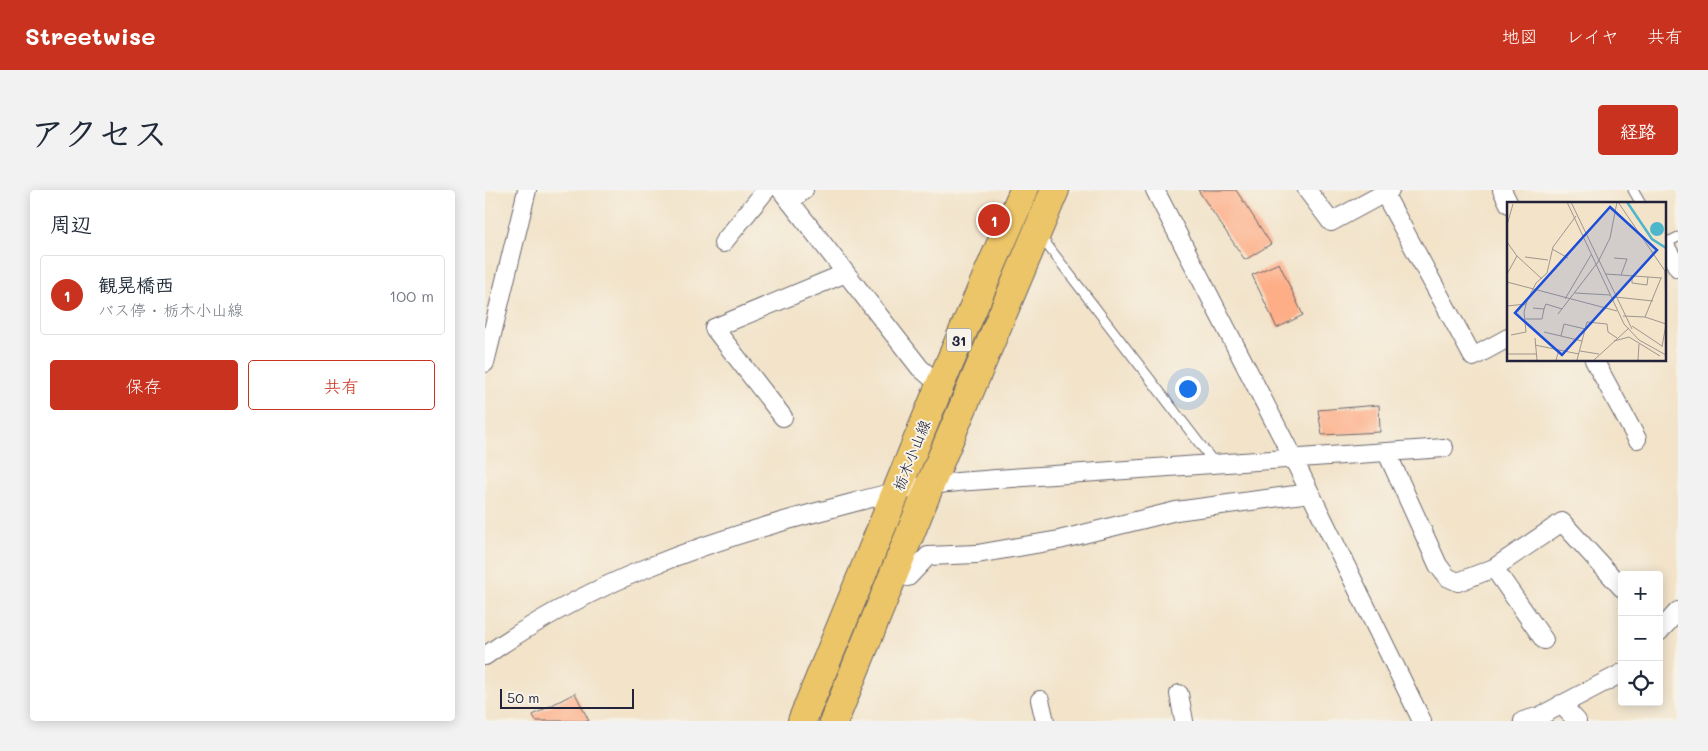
<!DOCTYPE html>
<html lang="ja">
<meta charset="utf-8">
<style>
body{margin:0;font-family:Mali,"Klee One",sans-serif;background:#f2f2f3;color:#1f2937}
.controls{position:absolute;right:15px;bottom:15px;display:grid;overflow:hidden;border-radius:5px;box-shadow:0 2px 12px #0003}
.controls button{width:45px;height:45px;display:grid;place-items:center;padding:0;border:0;border-bottom:1px solid #e0e1e3;background:#fff;color:#1f2937;font:25px sans-serif}
.scale{position:absolute;left:15px;bottom:12px;width:134px;box-sizing:border-box;padding-left:5px;border:2px solid #22223b;border-top:0;font-size:14px;line-height:18px;white-space:nowrap;color:#22223b;-webkit-text-stroke:4px #f7f3e8;paint-order:stroke}
.you{position:absolute;left:702px;top:198px;width:18px;height:18px;margin:-12px;border:4px solid #fff;border-radius:50%;background:#1a73e8;box-shadow:0 0 0 8px #1a73e833}
.badge{display:grid;place-items:center;width:32px;height:32px;border-radius:50%;background:#c8321e;color:#fff;font-size:16px;font-weight:700}
.pin{position:absolute;translate:-50% -50%;border:2px solid #fff;box-shadow:0 1px 5px #0006}
.list{margin:0;padding:0;list-style:none}
h2{display:flex;justify-content:space-between;align-items:center;height:65px;margin:0;padding:0 20px;font-size:21px}
h2 small{font-size:16px;font-weight:400;color:#747a83}
.list li{display:grid;grid-template-columns:32px 1fr auto;gap:15px;align-items:center;box-sizing:border-box;height:80px;margin:0 10px 10px;padding:0 10px;border:1px solid #e0e1e3;border-radius:5px}
.list b{display:block;font-size:19px;white-space:nowrap}
.list p{margin:0;font-size:16px;white-space:nowrap;color:#747a83}
.list em{font-size:16px;font-style:normal;color:#747a83}
.actions{display:flex;gap:10px;padding:15px 20px}
.actions a{flex:1;padding:11px 0;border:1px solid #c8321e;border-radius:5px;text-align:center;font-size:18px;color:#c8321e}
.actions .main{background:#c8321e;color:#fff}
.icon{flex:none;width:28px;height:28px;fill:none;stroke:currentColor;stroke-width:2;stroke-linecap:round;stroke-linejoin:round}
.map{position:relative;flex:none;width:1193px;height:531px;overflow:hidden;border-radius:5px}
header{display:flex;align-items:center;gap:30px;box-sizing:border-box;height:70px;padding:0 25px;background:#c8321e;color:#fff}
header strong{font-size:24px}
nav{display:flex;gap:28px;margin-inline-start:auto;font-size:18px}
.intro{display:flex;align-items:center;justify-content:space-between;box-sizing:border-box;height:120px;padding:0 30px}
h1{margin:0;font-size:35px}
.button{padding:12px 22px;border-radius:5px;background:#c8321e;color:#fff;font-size:18px;font-weight:700}
main{display:flex;gap:30px;padding:0 30px}
aside{flex:1;background:#fff;border-radius:5px;box-shadow:0 2px 12px #0003}
.map>svg:first-child{display:block}
.building{fill:#fdae87}
.lines{fill:none;stroke-linecap:round;stroke-linejoin:round}
.lane-casing{stroke:#6b666d;stroke-width:11}
.street-casing{stroke:#6b666d;stroke-width:20}
.primary-casing{stroke:#6b666d;stroke-width:30}
.lane{stroke:#fff;stroke-width:9}
.street{stroke:#fff;stroke-width:18}
.primary{stroke:#ecc569;stroke-width:28}
.labels{text-anchor:middle;dominant-baseline:central;stroke-width:4;stroke-linejoin:round;paint-order:stroke}
.shield{fill:#f7f3e8;stroke:#62616f;stroke-width:1}
.shield-label{font-size:14px;font-weight:bold;fill:#22223b}
.street-label{font-size:15px;fill:#22223b;stroke:#f7f3e8}
.inset-river{fill:none;stroke:#4db6cb;stroke-width:2.5}
.inset-road{fill:none;stroke:#9f9690;stroke-width:1}
.view{fill:#1d4ed8;fill-opacity:0.15;stroke:#1d4ed8;stroke-width:2.5}
.inset-edge{fill:none;stroke:#22223b;stroke-width:2.5}
</style>
<header>
<strong>Streetwise</strong>
<nav><a>地図</a><a>レイヤ</a><a>共有</a></nav>
</header>
<div class="intro"><h1>アクセス</h1><a class="button">経路</a></div>
<main>
<aside>
<h2>周辺<small></small></h2>
<ul class="list">
<li><span class="badge">1</span><div><b>観晃橋西</b><p>バス停 · 栃木小山線</p></div><em>100 m</em></li>
</ul>
<div class="actions"><a class="main">保存</a><a>共有</a></div>
</aside>
<div class="map">
<svg width="1193" height="531" viewBox="0 0 1193 531">
<rect width="100%" height="100%" fill="#f7f3e8"/>
<filter id="ink" filterUnits="userSpaceOnUse"><feTurbulence type="fractalNoise" baseFrequency=".02" numOctaves="2"/><feDisplacementMap in="SourceGraphic" scale="10" xChannelSelector="R" yChannelSelector="G"/><feConvolveMatrix kernelMatrix="1 2 1 2 8 2 1 2 1" color-interpolation-filters="sRGB"/></filter>
<filter id="wash" filterUnits="userSpaceOnUse"><feTurbulence type="fractalNoise" baseFrequency=".0096" numOctaves="4" result="noise"/><feDisplacementMap in="SourceGraphic" scale="20" xChannelSelector="R" yChannelSelector="G"/><feGaussianBlur stdDeviation="1.12" result="paint"/><feColorMatrix in="noise" values="0 0 0 0 0 0 0 0 0 0 0 0 0 0 0 0 0 1.4 0 .05"/><feComposite in="paint" operator="in"/></filter>
<g filter="url(#wash)">
<rect width="100%" height="100%" fill="#f2e3c9"/>
<g id="blocks">
<!-- building -->
<path class="building" d="M713,0h38l35,54 -26,16z
M794,73l24,52 -26,13 -25,-53z
M894,215l1,27 -58,3 -4,-25z
M90,503l14,28h-53l-3,-6z"/>
</g>
</g>
<g filter="url(#ink)">
<use href="#blocks" fill-opacity="0" stroke="#6b666d" stroke-width="1"/>
<g class="lines">
<!-- lane casing -->
<g class="lane-casing">
<path id="lane" d="M1148,0l8,14
M556,47l175,228
M1179,54l14,-7"/>
</g>
<!-- street casing -->
<g class="street-casing">
<path id="street" d="M296,0l139,178 20,17
M670,0l139,270 128,261
M822,0l24,32 59,-32
M1017,0l7,14
M899,3l89,164 35,-19
M305,12l14,-12
M238,53l43,-53
M1179,54l14,24
M1109,170l43,79
M0,173l42,-173
M298,227l-69,-89 132,-55
M902,263l51,112 9,12 11,5 36,-14 50,72
M1009,378l68,-46 60,66
M409,383l14,4 20,-21 49,-2 82,-14 117,-29 134,-18
M1174,442l19,-21
M0,466c101,-72 217,-114 336,-145 36,-9 71,-20 108,-26 22,-3 45,-4 68,-6l447,-31
M694,504l5,27
M555,510l5,21
M1076,514l16,17
M1038,531l17,-5 82,-43"/>
</g>
<!-- primary casing -->
<g class="primary-casing">
<path id="primary" d="M317,531l138,-336 84,-195
M349,531l96,-236 125,-295"/>
</g>
<!-- lane -->
<use href="#lane" class="lane"/>
<!-- street -->
<use href="#street" class="street"/>
<!-- primary -->
<use href="#primary" class="primary"/>
</g>
</g>
<g class="labels">
<!-- shield labels -->
<rect class="shield" x="461.5" y="138.5" width="25" height="23" rx="4"/>
<g class="shield-label">
<text x="474" y="150">31</text>
</g>
<!-- street labels -->
<g class="street-label">
<text transform="translate(426 265) rotate(-68)">栃木小山線</text>
</g>
</g>
<!-- overview -->
<g transform="translate(1022 12)">
<rect width="159" height="159" fill="#f2e3c9"/>
<path d="M143 27a7 7 0 1 1 14 0a7 7 0 1 1-14 0Z" fill="#4db6cb"/>
<path class="inset-river" d="M120,0l25,37 14,9"/>
<path class="inset-road" d="M60,0l57,122 15,16 27,15M64,0l61,127M111,0l47,69 1,44M0,23l6,-21M0,40l10,14M45,47l16,9M18,55l23,3M107,56l13,1 -6,16M0,72l10,-18 25,23M99,72l56,4M125,74v7l15,2 1,-8M0,80l110,29M68,91l35,2M108,95l38,4M58,97l26,-44M0,104l19,-2M26,106l11,1 2,-5 16,5M51,112l40,-52 12,-24 7,-36M116,114l22,1 16,-39M138,115l21,7M18,117h17l2,-10M125,124l30,20M37,130l38,9M4,133l15,-3 -2,-20 3,-11 9,-18 11,-10 6,-26 23,-31M54,134l3,-12 21,5M28,136l2,22M107,139l15,-4 31,19M28,143l24,5M155,145l4,-23M73,149l19,3M0,152h29M49,158l3,-10 20,4M70,158l10,-38 20,2 1,8 9,6M87,158l35,-32M131,158l1,-16"/>
<path class="view" d="M103,5l47,43 -95,105 -47,-42z"/>
<rect width="159" height="159" class="inset-edge"/>
</g>
</svg>
<div class="controls">
<button>+</button>
<button>−</button>
<button><svg class="icon" aria-label="locate" viewBox="0 0 24 24"><circle cx="12" cy="12" r="6"/><path d="M12 2v4M12 18v4M2 12h4M18 12h4"/></svg></button>
</div>
<div class="scale">50 m</div>
<div class="you"></div>
<div class="pin badge" style="left:509px;top:30px">1</div>
</div>
</main>
